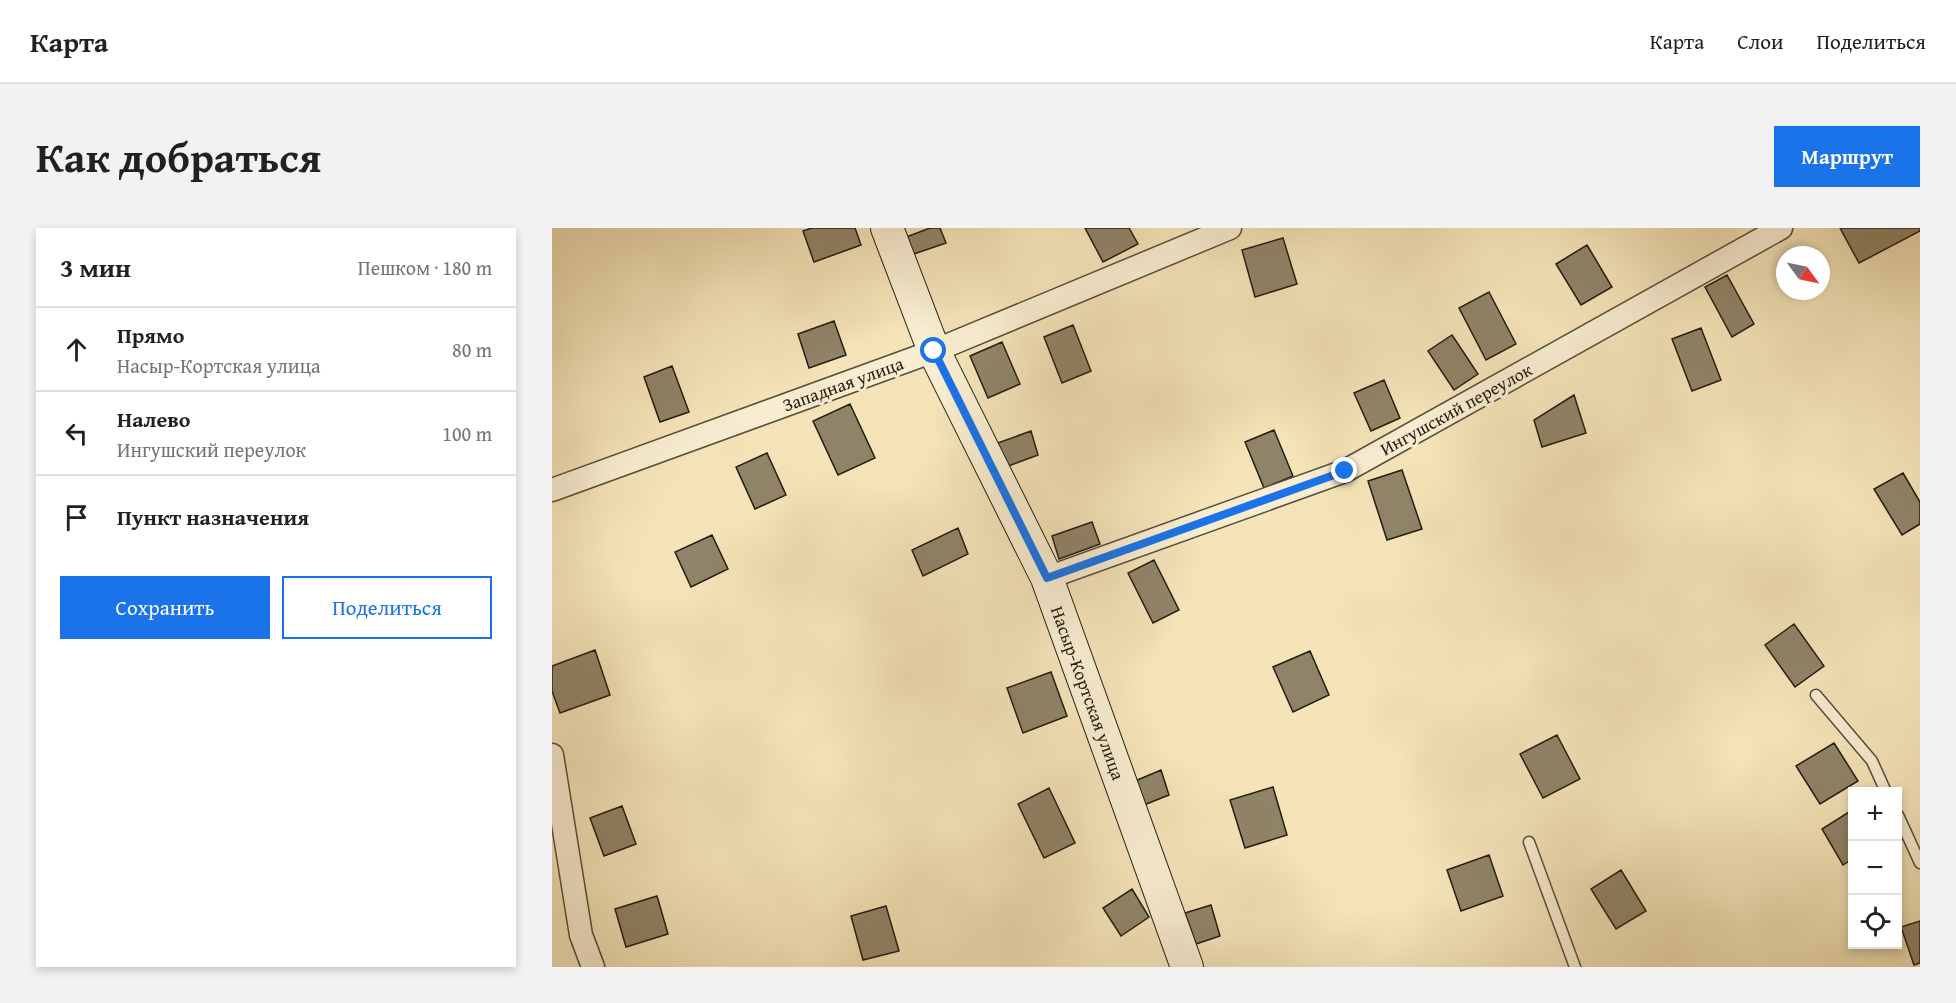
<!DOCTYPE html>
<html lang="ru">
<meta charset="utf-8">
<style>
body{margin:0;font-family:"Gentium Book Plus",serif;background:#f2f2f2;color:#202124}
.controls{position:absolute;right:18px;bottom:18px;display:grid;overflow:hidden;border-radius:0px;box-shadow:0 3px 9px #0003}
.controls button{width:54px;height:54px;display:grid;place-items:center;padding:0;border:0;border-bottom:2px solid #e0e0e0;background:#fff;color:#202124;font:30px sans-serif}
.compass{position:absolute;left:1224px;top:18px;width:54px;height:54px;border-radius:50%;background:#fff;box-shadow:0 3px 9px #0003;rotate:123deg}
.stop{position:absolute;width:18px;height:18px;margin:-14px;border:4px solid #1a73e8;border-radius:50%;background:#fff}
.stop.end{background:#1a73e8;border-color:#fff;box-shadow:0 2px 6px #0008}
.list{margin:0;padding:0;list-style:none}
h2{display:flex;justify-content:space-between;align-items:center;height:78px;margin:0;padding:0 24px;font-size:26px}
h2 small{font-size:20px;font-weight:400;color:#757577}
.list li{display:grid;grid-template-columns:39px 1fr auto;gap:18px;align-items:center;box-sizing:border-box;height:84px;padding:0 24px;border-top:2px solid #e0e0e0}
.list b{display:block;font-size:22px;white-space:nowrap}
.list p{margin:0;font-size:20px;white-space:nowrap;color:#757577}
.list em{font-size:20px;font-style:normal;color:#757577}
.actions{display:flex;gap:12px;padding:18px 24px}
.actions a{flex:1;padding:14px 0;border:2px solid #1a73e8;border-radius:0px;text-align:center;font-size:21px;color:#1a73e8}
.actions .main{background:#1a73e8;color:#fff}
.icon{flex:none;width:33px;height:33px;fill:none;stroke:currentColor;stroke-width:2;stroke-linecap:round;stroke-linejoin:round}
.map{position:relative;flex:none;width:1368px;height:739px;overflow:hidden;border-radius:0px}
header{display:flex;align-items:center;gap:36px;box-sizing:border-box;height:84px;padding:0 30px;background:#fff;border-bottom:2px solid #e0e0e0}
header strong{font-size:28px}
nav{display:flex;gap:33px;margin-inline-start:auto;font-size:21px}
.intro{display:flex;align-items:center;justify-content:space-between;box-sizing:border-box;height:144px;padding:0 36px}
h1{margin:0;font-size:42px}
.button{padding:15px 27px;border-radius:0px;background:#1a73e8;color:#fff;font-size:21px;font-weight:700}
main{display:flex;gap:36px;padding:0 36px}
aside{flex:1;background:#fff;border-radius:0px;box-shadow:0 3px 9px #0003}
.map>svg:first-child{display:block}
.building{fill:#908468;stroke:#241c11;stroke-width:1.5}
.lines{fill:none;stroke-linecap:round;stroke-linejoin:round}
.lane-casing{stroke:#584e3b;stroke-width:13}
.street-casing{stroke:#584e3b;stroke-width:25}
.secondary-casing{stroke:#241c11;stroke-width:34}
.lane{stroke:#f8edd1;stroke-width:10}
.street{stroke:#f8edd1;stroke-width:22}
.secondary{stroke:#f8edd1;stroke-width:32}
.route{stroke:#1a73e8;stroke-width:8}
.labels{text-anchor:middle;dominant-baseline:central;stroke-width:6;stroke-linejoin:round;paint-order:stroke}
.street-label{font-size:18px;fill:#241c11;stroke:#f8edd1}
</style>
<header>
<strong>Карта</strong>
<nav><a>Карта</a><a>Слои</a><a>Поделиться</a></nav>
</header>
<div class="intro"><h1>Как добраться</h1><a class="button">Маршрут</a></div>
<main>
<aside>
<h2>3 мин<small>Пешком · 180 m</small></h2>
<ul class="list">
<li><svg class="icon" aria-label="ahead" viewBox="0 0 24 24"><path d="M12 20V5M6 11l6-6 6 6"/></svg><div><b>Прямо</b><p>Насыр-Кортская улица</p></div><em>80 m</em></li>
<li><svg class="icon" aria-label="left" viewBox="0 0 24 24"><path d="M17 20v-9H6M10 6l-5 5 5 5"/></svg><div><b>Налево</b><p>Ингушский переулок</p></div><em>100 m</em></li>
<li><svg class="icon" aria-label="arrive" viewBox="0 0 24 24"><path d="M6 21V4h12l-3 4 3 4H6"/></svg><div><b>Пункт назначения</b></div></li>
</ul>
<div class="actions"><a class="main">Сохранить</a><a>Поделиться</a></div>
</aside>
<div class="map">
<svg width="1368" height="739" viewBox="0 0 1368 739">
<rect width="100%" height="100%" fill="#f4e4b8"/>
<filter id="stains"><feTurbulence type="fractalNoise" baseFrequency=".00333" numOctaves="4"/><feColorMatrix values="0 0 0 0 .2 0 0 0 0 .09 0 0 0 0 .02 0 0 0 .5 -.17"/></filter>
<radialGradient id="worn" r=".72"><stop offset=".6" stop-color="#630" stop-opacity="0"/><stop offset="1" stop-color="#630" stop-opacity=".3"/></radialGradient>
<!-- building -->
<path class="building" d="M260,0h43l6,17 -47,17 -11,-31z
M378,0h10l6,15 -38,13 -7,-17z
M533,0h44l9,16 -35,18z
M1288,0h80v3l-61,32z
M731,10l14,46 -42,13 -13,-47z
M1035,17l25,42 -31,18 -25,-41z
M1175,47l27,49 -22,13 -27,-50z
M937,64l27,52 -30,16 -27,-52z
M282,93l12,34 -37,13 -11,-34z
M521,97l18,46 -29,12 -18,-46z
M1149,100l20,52 -29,11 -20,-52z
M900,107l26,39 -24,16 -26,-39z
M450,114l18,42 -32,14 -18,-42z
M120,138l17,46 -29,10 -16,-45z
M832,152l16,38 -29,13 -17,-38z
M1022,167l12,38 -44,14 -8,-27z
M298,176l25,54 -37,17 -25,-54z
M722,202l19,46 -29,12 -19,-46z
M479,203l7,24 -35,13 -8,-24z
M215,225l19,42 -31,14 -19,-42z
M850,242l20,59 -35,11 -19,-59z
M1351,245l17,29v22l-18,11 -28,-46z
M540,294l8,22 -41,15 -7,-23z
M406,300l10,26 -45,22 -11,-26z
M160,307l16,34 -37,18 -16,-35z
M602,332l25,50 -26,13 -25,-50z
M1242,396l30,42 -29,21 -30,-42z
M43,422l15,45 -50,18 -8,-22v-25z
M758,423l19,44 -36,17 -20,-45z
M499,444l16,44 -44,17 -16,-45z
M1005,507l23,44 -37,19 -23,-44z
M1282,515l24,38 -38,23 -24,-38z
M609,542l8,25 -25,10 -9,-24z
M721,559l14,48 -42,13 -15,-48z
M497,560l26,55 -31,15 -26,-54z
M70,578l14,38 -32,12 -14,-38z
M1300,582v49l-9,6 -21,-36z
M937,627l14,41 -42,15 -14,-41z
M1069,642l25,41 -30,18 -25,-40z
M580,661l17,28 -28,19 -18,-28z
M105,668l11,38 -42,13 -11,-38z
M659,677l9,31 -24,8 -11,-31z
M334,678l13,45 -36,9 -12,-44z
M1368,693v42l-6,2 -13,-38z"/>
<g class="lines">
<!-- lane casing -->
<g class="lane-casing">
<path id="lane" d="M1264,467l56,66 14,31
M1346,587l22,48
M977,614l46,125"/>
</g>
<!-- street casing -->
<g class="street-casing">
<path id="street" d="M0,262l382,-139 296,-123
M495,350l298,-107 436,-243
M0,527l29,180 12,32"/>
</g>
<!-- secondary casing -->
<g class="secondary-casing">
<path id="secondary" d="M335,0l47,123 113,227 140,389"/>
</g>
<!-- lane -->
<use href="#lane" class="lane"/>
<!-- street -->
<use href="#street" class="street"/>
<!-- secondary -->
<use href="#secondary" class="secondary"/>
</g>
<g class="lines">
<!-- route -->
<path class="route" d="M382,123l113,227 298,-107"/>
</g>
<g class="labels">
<!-- street labels -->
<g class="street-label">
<text transform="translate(291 156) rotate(-20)">Западная улица</text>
<text transform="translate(904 181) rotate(-29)">Ингушский переулок</text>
<text transform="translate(536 465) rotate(70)">Насыр-Кортская улица</text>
</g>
</g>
<rect width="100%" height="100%" filter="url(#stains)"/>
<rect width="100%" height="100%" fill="url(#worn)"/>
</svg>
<div class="controls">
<button>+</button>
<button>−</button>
<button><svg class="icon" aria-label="locate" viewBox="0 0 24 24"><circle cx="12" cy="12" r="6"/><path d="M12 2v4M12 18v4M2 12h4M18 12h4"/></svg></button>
</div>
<svg class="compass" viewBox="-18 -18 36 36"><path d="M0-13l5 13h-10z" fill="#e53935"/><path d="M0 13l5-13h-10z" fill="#757577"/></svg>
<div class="stop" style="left:382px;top:123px"></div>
<div class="stop end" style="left:793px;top:243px"></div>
</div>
</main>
